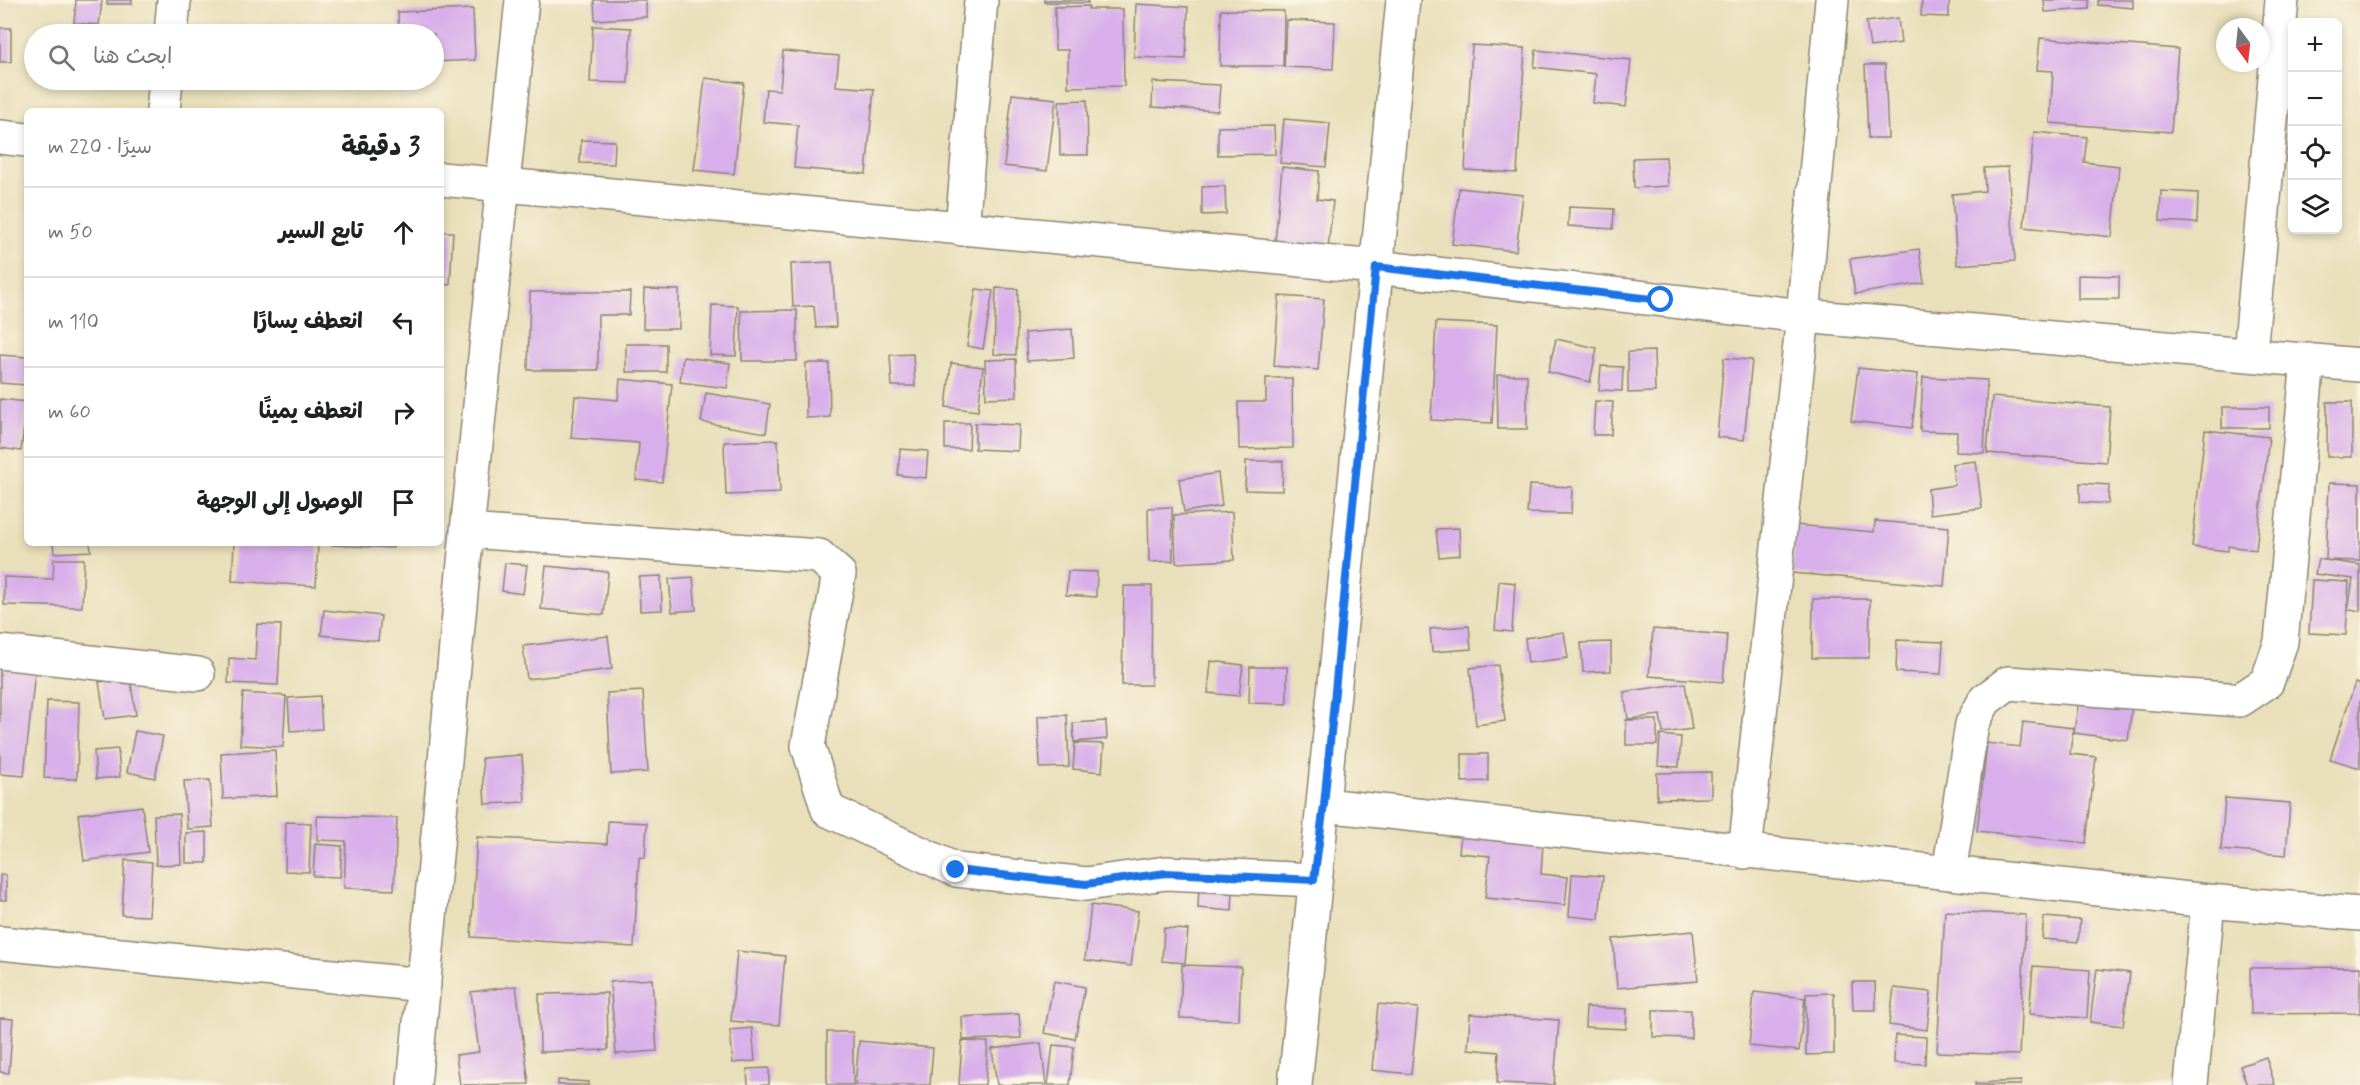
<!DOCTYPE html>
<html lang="ar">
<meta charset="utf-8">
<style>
body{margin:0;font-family:Mynerve,"Playpen Sans Arabic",sans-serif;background:#f6f6f6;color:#202124;direction:rtl}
.controls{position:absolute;right:18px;top:18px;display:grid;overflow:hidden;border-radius:9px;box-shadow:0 3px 9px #0003}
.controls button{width:54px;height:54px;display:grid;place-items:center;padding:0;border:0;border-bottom:2px solid #e0e0e0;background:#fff;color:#202124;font:30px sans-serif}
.compass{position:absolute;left:2216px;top:18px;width:54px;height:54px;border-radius:50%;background:#fff;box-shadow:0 3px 9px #0003;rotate:165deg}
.stop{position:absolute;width:18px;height:18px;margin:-14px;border:4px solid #1a73e8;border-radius:50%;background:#fff}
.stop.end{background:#1a73e8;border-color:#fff;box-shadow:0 2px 6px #0008}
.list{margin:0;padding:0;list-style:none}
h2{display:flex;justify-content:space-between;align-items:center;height:78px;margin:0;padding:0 24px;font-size:26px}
h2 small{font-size:20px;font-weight:400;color:#757577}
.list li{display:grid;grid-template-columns:39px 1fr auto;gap:18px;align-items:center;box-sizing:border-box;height:90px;padding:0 24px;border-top:2px solid #e0e0e0}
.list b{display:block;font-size:22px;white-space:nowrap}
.list em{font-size:20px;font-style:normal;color:#757577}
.icon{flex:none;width:33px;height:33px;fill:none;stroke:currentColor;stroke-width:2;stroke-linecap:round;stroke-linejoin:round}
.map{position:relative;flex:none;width:2360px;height:1085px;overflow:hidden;direction:ltr}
.search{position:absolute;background:#fff;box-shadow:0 3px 9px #0003;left:24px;top:24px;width:420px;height:66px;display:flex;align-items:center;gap:15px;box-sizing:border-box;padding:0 21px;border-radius:33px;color:#757577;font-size:22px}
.panel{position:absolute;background:#fff;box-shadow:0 3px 9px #0003;left:24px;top:108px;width:420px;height:438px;border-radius:9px;direction:rtl}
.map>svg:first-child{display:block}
.building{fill:#d8afea}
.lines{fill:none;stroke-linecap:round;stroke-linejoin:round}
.street-casing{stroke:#8a8572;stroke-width:36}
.street{stroke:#fff;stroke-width:33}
.route{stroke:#1a73e8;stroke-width:8}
</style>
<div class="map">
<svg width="2360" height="1085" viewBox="0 0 2360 1085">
<rect width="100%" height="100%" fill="#fcf5e5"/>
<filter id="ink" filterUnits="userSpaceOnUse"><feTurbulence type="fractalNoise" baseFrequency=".0167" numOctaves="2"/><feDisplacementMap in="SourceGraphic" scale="12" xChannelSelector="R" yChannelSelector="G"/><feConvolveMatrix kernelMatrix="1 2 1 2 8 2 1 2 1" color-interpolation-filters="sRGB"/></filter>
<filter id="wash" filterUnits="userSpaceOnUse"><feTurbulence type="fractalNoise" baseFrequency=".008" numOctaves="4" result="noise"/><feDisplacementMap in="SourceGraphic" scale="24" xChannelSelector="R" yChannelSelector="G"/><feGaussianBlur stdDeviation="1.35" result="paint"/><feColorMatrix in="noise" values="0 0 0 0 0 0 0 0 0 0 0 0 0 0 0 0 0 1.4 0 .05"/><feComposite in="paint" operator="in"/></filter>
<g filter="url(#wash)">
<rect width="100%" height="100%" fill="#e9dfba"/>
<g id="blocks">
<!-- building -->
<path class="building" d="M76,0h26l-3,25 -25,-2z
M107,0h25v4h-25z
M594,0h52v17l-51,3z
M1044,0h44v3l-44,-1z
M1922,0h27v17l-28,-1z
M2044,0h45v9l-44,3z
M2098,0h35v8l-35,-3z
M1136,4l52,3 -2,52 -52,-2z
M1089,6l-1,3h35l1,77 -56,1v-37h-13v-43z
M473,9l2,51 -41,2v-28h-35l-1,-22z
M1221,10l63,1 -1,55h-63z
M1898,18l3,25 -31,4 -4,-25z
M1286,20l49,2 -2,47 -49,-2z
M593,26l38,2 -3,55 -38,-1z
M0,28h11v34h-11z
M2040,38l138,11 -7,83 -121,-9 3,-52 -16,-1z
M1472,45l53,3 -8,125 -52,-3z
M1536,50l95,10 -5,47 -33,-4 3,-29 -62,-7z
M783,51l56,5 -3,30 38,3 -8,85 -72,-6 4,-43 -35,-3 3,-33 14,1z
M1865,65h20l3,73h-20z
M705,78l39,5 -10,91 -40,-4z
M1153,82l67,3 -2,26 -66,-4z
M1012,94l44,5 -9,72 -43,-5z
M1087,100l1,55h-28l-1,-54z
M1284,119l46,4 -4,44 -46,-4z
M1274,126l1,28 -57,1v-28z
M2034,132l53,5 -3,25 35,4 -7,71 -88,-10z
M581,140l34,1 -1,23 -34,-1z
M1666,157l2,29 -34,2 -1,-30z
M1282,167l37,4 -2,28 16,2 -5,47 -53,-5z
M2008,167l7,94 -58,4 -5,-71 33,-3 -1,-23z
M1225,186l1,28 -24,1v-28z
M1459,188l64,7 -7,56 -64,-7z
M2161,191l37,2 -1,30 -37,-2z
M1569,207l45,2 -1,20 -45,-3z
M441,232h12l-3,53 -9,-1z
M1919,249l5,34 -69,11 -5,-35z
M832,262l4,65 -20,1 -2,-22 -21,1 -2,-43z
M2078,275l41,1v23h-41z
M996,288l22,1 -2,66 -22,-1z
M644,289l35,1v39h-36z
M976,289l17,2 -10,58 -16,-3z
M530,292h100l-1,23h-31v55h-70z
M1279,296l45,3 -6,71 -44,-4z
M712,305l26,1 -2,50 -26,-1z
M797,310v51h-55l-1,-50z
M1436,322l61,3 -5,98 -61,-3z
M1072,329l2,29 -47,3 -2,-28z
M1556,339l41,9 -7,34 -42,-10z
M626,344h40v28h-40z
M1654,351l1,41 -27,1v-41z
M913,354l2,32h-23l-2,-31z
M0,355l27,2v28l-27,-2z
M683,357l47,6 -3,25 -47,-6z
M1724,358l28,2 -8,80 -27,-3z
M1016,359l1,38 -31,1 -1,-38z
M806,363h23l1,54 -24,1z
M951,363l32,4 -5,44 -32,-4z
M1601,366l22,1 -1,24 -23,-1z
M1858,368l60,6 -6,54 -61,-7z
M1497,375h30v54h-29z
M1923,377l64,3 -3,73 -28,-1 1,-20 -37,-1z
M1266,378h26l1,70 -54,1 -1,-47h28z
M620,379l52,5 -10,98 -26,-2 3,-37 -68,-5 4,-42 43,4z
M706,393l64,11 -4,29 -65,-11z
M1992,397l118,10 -4,55 -119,-9z
M0,399l27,3 -6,49 -21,-3z
M1595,401l18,1 -2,33h-18z
M2327,402h25v55h-25z
M2222,407h47v21h-47z
M945,423h25l-1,26h-24z
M975,423l44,2 -1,26 -43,-2z
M2205,430l64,7 -13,113 -28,-4v5l-36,-4z
M778,440l2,53 -54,2 -2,-53z
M900,449l28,2 -2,27 -28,-3z
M1246,461h37l-1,30 -37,-1z
M1976,461l6,47 -52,6 -2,-25 27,-4 -3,-21z
M1218,473l4,33 -38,6 -5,-33z
M2080,483l29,2 -1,19 -28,-2z
M2329,483l31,1v77l-34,-1z
M1529,485l43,2 -1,27 -44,-1z
M1172,507l1,54 -24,1 -1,-54z
M1232,512l2,48 -58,3 -2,-48z
M1875,521l74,6 -5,59 -152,-13 4,-48 78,7z
M1459,528l1,27 -21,2 -3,-28z
M53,543h37l1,8 -37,2z
M234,543h84l-2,43 -84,-5z
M332,543h61v5l-61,-3z
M54,559h30l-2,48 -78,-2v-28l49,2z
M2318,559l42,6v46l-12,-1 5,-31 -38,-5z
M505,563l22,2 -4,29 -21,-3z
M546,566l62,6 -4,43 -63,-6z
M1068,571l29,1 -1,25 -30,-2z
M661,576l1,34 -22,1 -1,-34z
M693,577l3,33 -24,2 -3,-33z
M2312,580l37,2 -3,53 -37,-2z
M1499,581l16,2 -3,49 -17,-2z
M1124,586h28l-1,99h-29z
M1813,599h57l-1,59h-57z
M324,610l57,6 -3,25 -57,-6z
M257,624l24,1 -3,60 -50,-2 1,-25 26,2z
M1469,626l2,23 -39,3 -2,-23z
M1653,629l74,6 -4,47 -74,-6z
M1564,632l4,26 -40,5 -3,-25z
M608,636l4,33 -85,10 -4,-33z
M1897,640l46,2 -2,32 -45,-2z
M1611,642v29l-28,1 -2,-29z
M1211,661l32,4 -4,31 -31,-3z
M1498,665l7,56 -29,4 -6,-57z
M1250,667h37v37l-38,-1z
M0,668l35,3 -11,105 -24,-2z
M130,678l6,37 -31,4 -6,-37z
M1685,683l7,46 -29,4 -3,-18 -32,4 -4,-27z
M2355,683l5,1v84l-30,-9z
M643,691l5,81 -37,2 -4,-81z
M2080,691l53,7 -5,42 -54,-7z
M243,693l43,3 -3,51 -43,-2z
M320,696l2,33 -32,2 -2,-33z
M47,701l32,1 -2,77 -33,-1z
M1067,715l2,52 -29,1 -2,-52z
M1626,720h31v25h-31z
M1106,721l1,18 -33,3 -1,-19z
M2023,722l50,6 -3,26 26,3 -10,86 -109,-12 10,-88 33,4z
M135,731l28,5 -8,42 -28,-6z
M1660,735l21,2 -2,30 -21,-1z
M1075,743l29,1 -2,28 -29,-3z
M118,749l2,28 -24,2 -2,-28z
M275,750l2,46 -54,3 -2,-46z
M1462,754h26v27l-26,1z
M522,755l3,47 -40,2 -3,-46z
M1711,772v26l-54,1v-26z
M210,780l3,47 -26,2 -3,-48z
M2225,798l65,5 -4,52 -65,-5z
M142,806l6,46 -64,9 -6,-47z
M179,814l2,50 -25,1 -2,-50z
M317,816l80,2 -3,72 -50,-2 2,-47 -29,-1z
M608,821l39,2 -2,35 -6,-1 -5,90 -163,-10 6,-100 130,7z
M286,822l25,1 -2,49 -24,-1z
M207,832v31h-21v-30z
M1461,835l82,8 -2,31 27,3 -3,28 -80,-7 5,-42 -31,-3z
M315,844l27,2 -2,31 -27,-1z
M125,860l27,2 -3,54 -27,-1z
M1572,874l31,2 -4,43 -30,-3z
M0,875h6v25h-6z
M1199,885l34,3 -1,23 -34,-3z
M1091,905l47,6 -7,55 -46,-6z
M1945,911l81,4 -7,140 -82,-3z
M2044,917l36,3 -2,22 -36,-3z
M1164,928l24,2 -3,33 -23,-2z
M1693,931l5,50 -81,7 -4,-49z
M737,951l48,5 -6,69 -48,-4z
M1182,965l59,2 -2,53 -59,-2z
M2033,966l57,4 -3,48 -58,-4z
M2360,967v46l-109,1 -1,-46z
M2097,969l33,4 -7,53 -33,-4z
M652,979l5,72 -41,3 -6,-72z
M1054,981l31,6 -10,52 -31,-6z
M1852,982h23l1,28h-23z
M516,986l13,98 -69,1 -4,-30 23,-3 -8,-60z
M1894,988l37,4 -4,38 -38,-5z
M1754,992l51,6 -6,53 -50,-5z
M607,993l1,57 -68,2 -1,-58z
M1834,993v61l-28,1v-61z
M1378,1004l40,4 -7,66 -39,-4z
M1586,1007l41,2 -1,20 -41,-2z
M1653,1010h38v28l-38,-1z
M1019,1014l2,24 -58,2 -1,-23z
M1470,1014l89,6 -5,65 -57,-2 2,-31 -31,-3z
M0,1018l13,1 -4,54 -9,-1z
M752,1028l3,33 -22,2 -3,-33z
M827,1032h26v53h-26z
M1895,1035l31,2 -1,27 -31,-1z
M859,1041l74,7 -3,37h-75z
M962,1041l26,1 -3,43h-26z
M1041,1043l5,42h-49l-5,-36z
M1053,1045l21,2 -4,38h-22z
M2266,1057l9,28h-28l-7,-19z
M769,1068v17h-21l-1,-16z
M558,1080l31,2v3h-31z
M2021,1081v4h-46v-2z"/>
</g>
</g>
<g filter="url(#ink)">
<use href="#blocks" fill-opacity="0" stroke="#8a8572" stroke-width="1.5"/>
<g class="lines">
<!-- street casing -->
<g class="street-casing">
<path id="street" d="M171,34l3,-34
M163,111l3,-31
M0,137l27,3
M441,179l935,88 427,49 557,49
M962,229l19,-229
M2250,354l32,-354
M467,531l352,25 20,18 -31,172 20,64 128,60 130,14 80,-11 148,7
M0,652l198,22
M1324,805l884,96 152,13
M1745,852l58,-536 29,-316
M1949,873l23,-149 13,-24 23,-17 232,17 27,-18 14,-40 27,-282
M0,943l424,42
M414,1085l53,-554 55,-531
M1295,1085l108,-1085
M2191,1085l17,-184"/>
</g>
<!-- street -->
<use href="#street" class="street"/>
</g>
</g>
<g class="lines" filter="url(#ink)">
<!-- route -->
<path class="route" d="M956,870l130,14 80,-11 148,7 10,-75 52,-538 285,33"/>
</g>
</svg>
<div class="controls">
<button>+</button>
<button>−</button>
<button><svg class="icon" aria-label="locate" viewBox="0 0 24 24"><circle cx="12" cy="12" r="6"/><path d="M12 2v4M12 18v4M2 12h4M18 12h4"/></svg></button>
<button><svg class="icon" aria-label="layers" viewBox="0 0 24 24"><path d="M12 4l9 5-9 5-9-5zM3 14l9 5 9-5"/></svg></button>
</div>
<svg class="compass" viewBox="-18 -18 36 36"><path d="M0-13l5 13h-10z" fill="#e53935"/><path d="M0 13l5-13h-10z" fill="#757577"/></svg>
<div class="stop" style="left:1661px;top:300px"></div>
<div class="stop end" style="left:956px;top:870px"></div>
<div class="search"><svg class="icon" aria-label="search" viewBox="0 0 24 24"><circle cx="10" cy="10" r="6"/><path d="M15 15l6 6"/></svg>ابحث هنا</div>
<section class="panel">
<h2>3 دقيقة<small>سيرًا · 220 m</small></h2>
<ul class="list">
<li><svg class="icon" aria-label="ahead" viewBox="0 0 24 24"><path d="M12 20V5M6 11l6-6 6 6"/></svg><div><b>تابع السير</b></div><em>50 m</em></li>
<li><svg class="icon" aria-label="left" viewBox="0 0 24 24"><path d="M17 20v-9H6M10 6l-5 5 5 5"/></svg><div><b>انعطف يسارًا</b></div><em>110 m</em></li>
<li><svg class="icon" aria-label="right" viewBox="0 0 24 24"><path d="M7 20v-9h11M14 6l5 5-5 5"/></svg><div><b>انعطف يمينًا</b></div><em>60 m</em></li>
<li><svg class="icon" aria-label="arrive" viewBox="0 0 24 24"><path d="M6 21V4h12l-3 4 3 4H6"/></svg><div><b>الوصول إلى الوجهة</b></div></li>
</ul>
</section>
</div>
